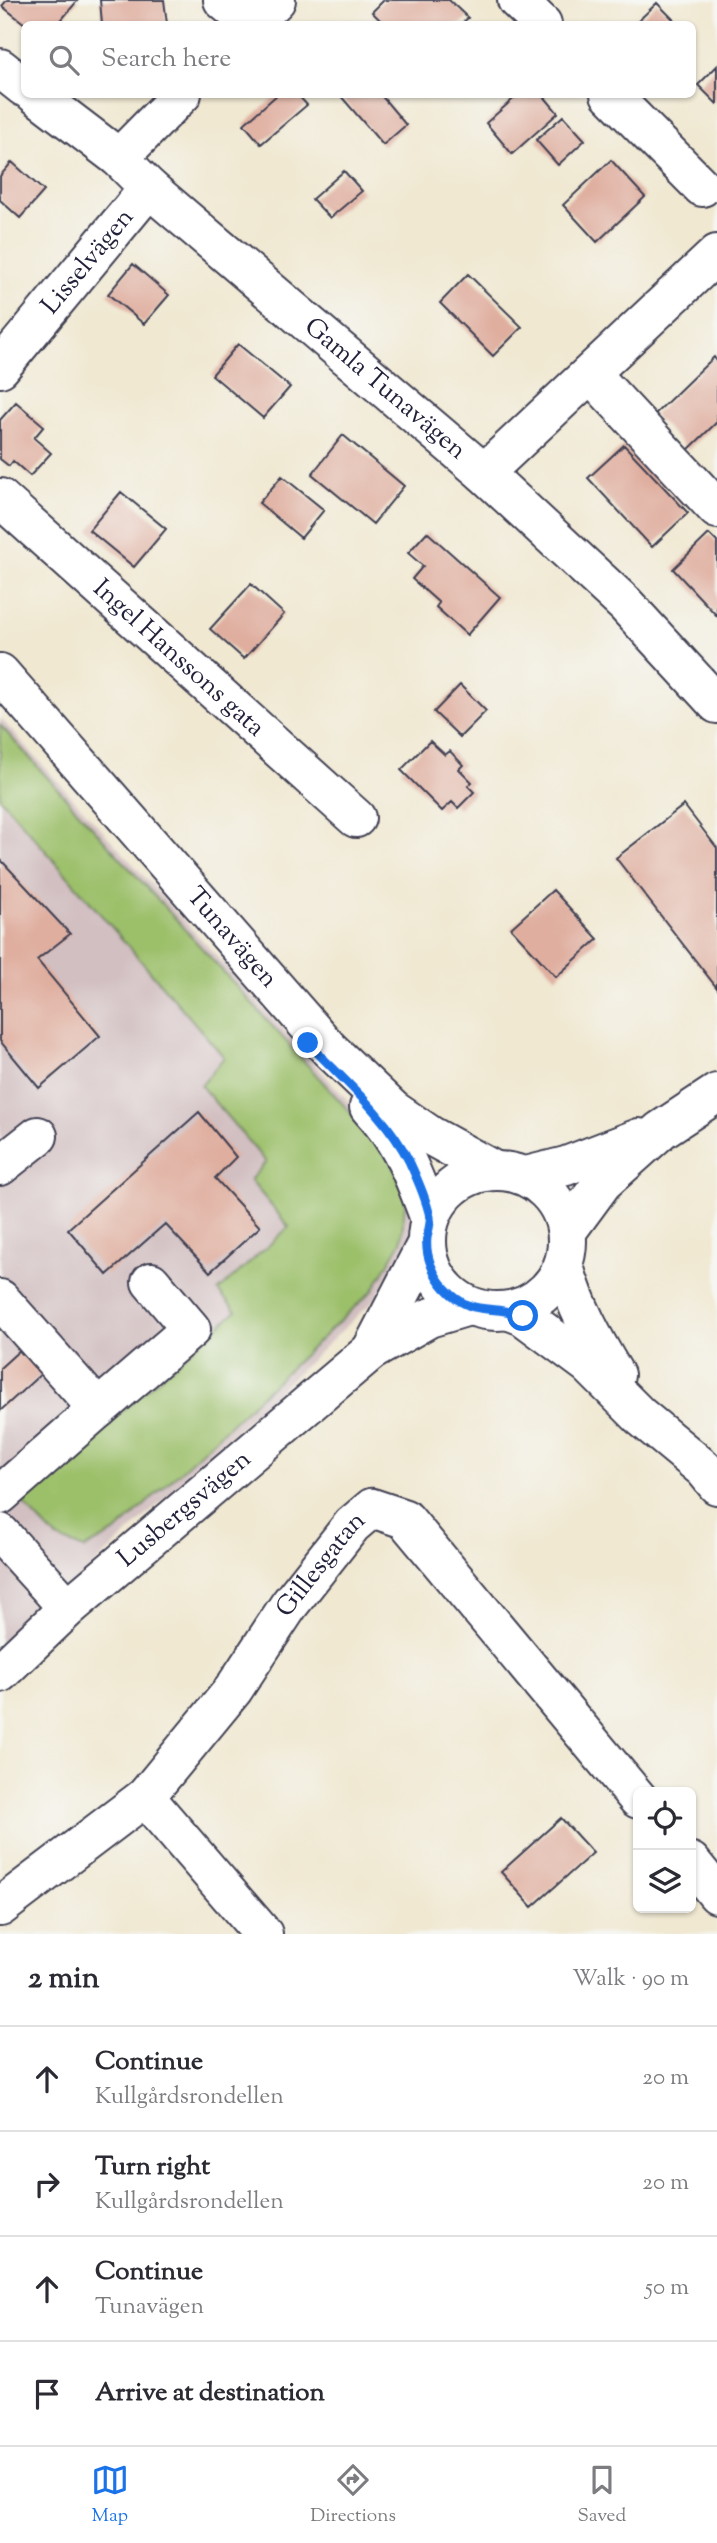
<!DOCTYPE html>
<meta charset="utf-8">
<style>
body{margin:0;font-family:"Sorts Mill Goudy",serif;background:#f2f2f3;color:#2b2b33}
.controls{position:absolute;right:21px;bottom:21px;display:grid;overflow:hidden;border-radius:10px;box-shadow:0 2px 5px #0004}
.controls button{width:63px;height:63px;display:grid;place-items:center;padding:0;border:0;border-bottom:2px solid #e1e1e2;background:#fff;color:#2b2b33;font:35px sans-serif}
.stop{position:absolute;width:21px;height:21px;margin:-16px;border:5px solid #1a73e8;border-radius:50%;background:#fff}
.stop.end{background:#1a73e8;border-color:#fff;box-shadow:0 2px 7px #0008}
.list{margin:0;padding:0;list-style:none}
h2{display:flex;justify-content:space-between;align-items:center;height:91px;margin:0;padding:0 28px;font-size:30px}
h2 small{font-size:23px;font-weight:400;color:#7c7c81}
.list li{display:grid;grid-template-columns:46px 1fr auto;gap:21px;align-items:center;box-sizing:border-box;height:105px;padding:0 28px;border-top:2px solid #e1e1e2}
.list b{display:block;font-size:26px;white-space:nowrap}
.list p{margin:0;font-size:23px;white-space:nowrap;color:#7c7c81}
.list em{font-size:23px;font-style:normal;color:#7c7c81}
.icon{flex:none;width:38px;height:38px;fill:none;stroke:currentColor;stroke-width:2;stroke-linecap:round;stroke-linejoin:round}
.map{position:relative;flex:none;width:717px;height:1934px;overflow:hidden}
.search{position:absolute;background:#fff;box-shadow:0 2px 5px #0004;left:21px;right:21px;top:21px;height:77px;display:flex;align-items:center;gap:18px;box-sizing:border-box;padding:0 24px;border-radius:10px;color:#7c7c81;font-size:26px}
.sheet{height:511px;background:#fff}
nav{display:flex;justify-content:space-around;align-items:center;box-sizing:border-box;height:98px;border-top:2px solid #e1e1e2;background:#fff;font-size:19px;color:#7c7c81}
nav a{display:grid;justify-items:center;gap:4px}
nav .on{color:#1a73e8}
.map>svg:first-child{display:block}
.industrial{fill:#d2bfc1}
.green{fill:#9cc06a;stroke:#5f7152;stroke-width:2}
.building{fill:#dfae9f}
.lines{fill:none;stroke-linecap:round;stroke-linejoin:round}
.minor-casing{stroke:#414052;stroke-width:42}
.minor{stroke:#fff;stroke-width:38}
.route{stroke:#1a73e8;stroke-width:9}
.labels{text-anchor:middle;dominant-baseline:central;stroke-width:7;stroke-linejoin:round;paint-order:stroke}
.street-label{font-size:26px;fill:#22223b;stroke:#f6f6f2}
</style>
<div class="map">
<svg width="717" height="1934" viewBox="0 0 717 1934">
<rect width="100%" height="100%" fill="#f6f6f2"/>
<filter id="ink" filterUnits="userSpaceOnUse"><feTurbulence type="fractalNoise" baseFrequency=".0143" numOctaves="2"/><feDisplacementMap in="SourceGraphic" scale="14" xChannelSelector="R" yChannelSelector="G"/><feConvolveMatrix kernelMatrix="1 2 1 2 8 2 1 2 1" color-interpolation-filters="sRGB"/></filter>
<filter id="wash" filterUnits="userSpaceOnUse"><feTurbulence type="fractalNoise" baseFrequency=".00686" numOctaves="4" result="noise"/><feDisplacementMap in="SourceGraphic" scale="28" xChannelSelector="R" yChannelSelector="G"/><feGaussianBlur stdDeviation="1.57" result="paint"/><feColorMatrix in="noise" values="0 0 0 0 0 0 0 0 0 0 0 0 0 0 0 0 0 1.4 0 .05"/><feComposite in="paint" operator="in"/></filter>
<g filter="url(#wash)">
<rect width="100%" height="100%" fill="#f0e8d1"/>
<!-- industrial -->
<path class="industrial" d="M0,718l399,439 17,41 -4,37 -36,63 -292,277 -84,74z"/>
<!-- green -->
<path class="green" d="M0,725l388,429 18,41 -5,47 -28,48 -257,242 -32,17 -28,-11 -36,-38 216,-189 -18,-20 71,-64 -39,-47 16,-18 -65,-76 23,-29 -224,-259z"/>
<g id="blocks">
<!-- building -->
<path class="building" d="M7,0h71l-20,24h-33l-23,-18z
M100,0h64l3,24h-65z
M384,0h65l19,18 -7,6h-77l-12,-12z
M657,3l21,21h-43z
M717,66v38l-19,-19z
M278,94h19l10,11 -46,39 -17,-20z
M339,94h41l26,31 -23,20z
M519,94h23l16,19 -46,41 -26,-31z
M563,116l22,24 -27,25 -22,-25z
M611,160l34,37 -48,45 -34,-37z
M12,162l32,29 -24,27 -20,-18v-24z
M344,171l18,20 -32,27 -18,-19z
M133,264l36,31 -25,29 -36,-30z
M468,274l54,53 -29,29 -53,-53z
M238,344l52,43 -27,31 -51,-43z
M714,357l3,4v61l-29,28 -34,-35z
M16,402l28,24 -10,12 17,15 -21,23 -17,-15 -4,5 -9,-7v-39z
M343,435l61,51 -31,38 -61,-50z
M624,445l64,68 -36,34 -64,-69z
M282,476l42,34 -23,28 -42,-35z
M121,492l45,37 -32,38 -45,-37z
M427,532l73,65 -33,38 -31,-28 3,-4 -27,-24 11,-13 -15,-13z
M709,534l8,8v74l-44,-47z
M251,584l33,30 -40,45 -34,-30z
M460,685l26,26 -26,26 -26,-25z
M430,741l15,14 5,-4 13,14 -4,4 13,13 -4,4 6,6 -16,16 -6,-6 -10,9 -41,-41z
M684,805l33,43v140l-101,-130z
M0,859l70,75 -33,26 63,76 -61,52 -39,-47z
M553,890l45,49 -42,38 -45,-49z
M199,1112l37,45 -21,21 45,49 -50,45 -45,-48 -58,51 -39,-46z
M32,1339l21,24 -53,48v-43z
M561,1818l32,35 -61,54 -31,-35z"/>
</g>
</g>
<g filter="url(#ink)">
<use href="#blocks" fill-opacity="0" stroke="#414052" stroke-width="2"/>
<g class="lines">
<!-- minor casing -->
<g class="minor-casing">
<g id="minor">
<path d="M223,0l28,24"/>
<path d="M517,0l25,24"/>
<path d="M252,24l24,-24"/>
<path d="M0,68l24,19"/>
<path id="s1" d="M35,94l84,64 30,30 335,285 141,131 92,100"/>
<path d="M610,94l92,93"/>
<path d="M119,158l63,-64"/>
<path id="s2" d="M0,368l149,-180"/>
<path d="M591,374l126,135"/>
<path d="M484,473l233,-219"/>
<path id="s3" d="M0,498l356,320"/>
<path id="s4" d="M0,673l329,376 64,61 38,26 62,34"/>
<path d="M369,1107c33,35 44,67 61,112"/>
<path d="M0,1166l38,-30"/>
<circle cx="497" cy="1241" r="70"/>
<path d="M526,1176l40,-10 73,-28"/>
<path d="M567,1231l36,-49 58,-52 56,-37"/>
<path d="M564,1266c11,40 30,74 51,109"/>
<path d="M0,1299l98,110 -98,86"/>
<path d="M510,1311l13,5 66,49 51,51 64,53 13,16"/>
<path d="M371,1351l56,-108"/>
<path d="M98,1409l93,-80 -40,-47"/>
<path d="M0,1533l68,75"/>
<path id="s5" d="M0,1673l68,-65 303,-257 58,-33 40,-12"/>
<path d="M145,1797l118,137"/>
<path d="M691,1862l26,32"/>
<path id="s6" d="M0,1907l145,-110 88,-107 56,-85 63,-80 20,-17 33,11 233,280"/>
</g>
</g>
<!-- minor -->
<use href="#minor" class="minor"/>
</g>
</g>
<g class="lines" filter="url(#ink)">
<!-- route -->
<path class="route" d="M308,1043c34,36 79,73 101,118 7,15 18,41 21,56 1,6 -2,15 -3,21 -2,17 6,37 18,50 28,31 47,15 78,28"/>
</g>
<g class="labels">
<!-- street labels -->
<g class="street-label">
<text stroke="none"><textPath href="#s2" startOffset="138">Lisselvägen</textPath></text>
<text stroke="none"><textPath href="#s1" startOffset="458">Gamla Tunavägen</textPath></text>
<text stroke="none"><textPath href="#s3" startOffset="240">Ingel Hanssons gata</textPath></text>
<text stroke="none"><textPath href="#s4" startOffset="352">Tunavägen</textPath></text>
<text stroke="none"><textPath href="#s5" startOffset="247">Lusbergsvägen</textPath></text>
<text stroke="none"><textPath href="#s6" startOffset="474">Gillesgatan</textPath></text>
</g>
</g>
</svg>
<div class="controls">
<button><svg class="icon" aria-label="locate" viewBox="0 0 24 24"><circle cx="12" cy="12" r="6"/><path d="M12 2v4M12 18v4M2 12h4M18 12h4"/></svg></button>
<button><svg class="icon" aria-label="layers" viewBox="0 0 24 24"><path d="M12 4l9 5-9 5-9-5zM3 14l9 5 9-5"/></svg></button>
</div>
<div class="stop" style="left:523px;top:1316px"></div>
<div class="stop end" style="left:308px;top:1043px"></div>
<div class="search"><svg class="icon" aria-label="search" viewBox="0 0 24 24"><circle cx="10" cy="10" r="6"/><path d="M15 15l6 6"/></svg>Search here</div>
</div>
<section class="sheet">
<h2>2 min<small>Walk · 90 m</small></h2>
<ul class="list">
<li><svg class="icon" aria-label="ahead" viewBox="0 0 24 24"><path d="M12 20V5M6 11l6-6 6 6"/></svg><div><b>Continue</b><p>Kullgårdsrondellen</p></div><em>20 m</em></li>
<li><svg class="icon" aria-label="right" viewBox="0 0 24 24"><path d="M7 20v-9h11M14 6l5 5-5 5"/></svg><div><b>Turn right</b><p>Kullgårdsrondellen</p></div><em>20 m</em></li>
<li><svg class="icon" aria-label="ahead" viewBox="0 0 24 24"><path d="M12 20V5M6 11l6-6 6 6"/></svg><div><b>Continue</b><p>Tunavägen</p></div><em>50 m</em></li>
<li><svg class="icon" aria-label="arrive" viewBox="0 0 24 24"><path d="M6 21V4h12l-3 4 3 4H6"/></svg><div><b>Arrive at destination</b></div></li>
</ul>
</section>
<nav>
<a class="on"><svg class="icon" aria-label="map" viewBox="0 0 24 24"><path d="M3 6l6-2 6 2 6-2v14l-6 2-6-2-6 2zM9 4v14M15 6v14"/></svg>Map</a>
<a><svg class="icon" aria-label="directions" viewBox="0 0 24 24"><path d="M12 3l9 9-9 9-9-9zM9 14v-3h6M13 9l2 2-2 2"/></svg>Directions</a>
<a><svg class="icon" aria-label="saved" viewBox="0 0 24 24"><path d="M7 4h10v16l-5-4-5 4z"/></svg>Saved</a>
</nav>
